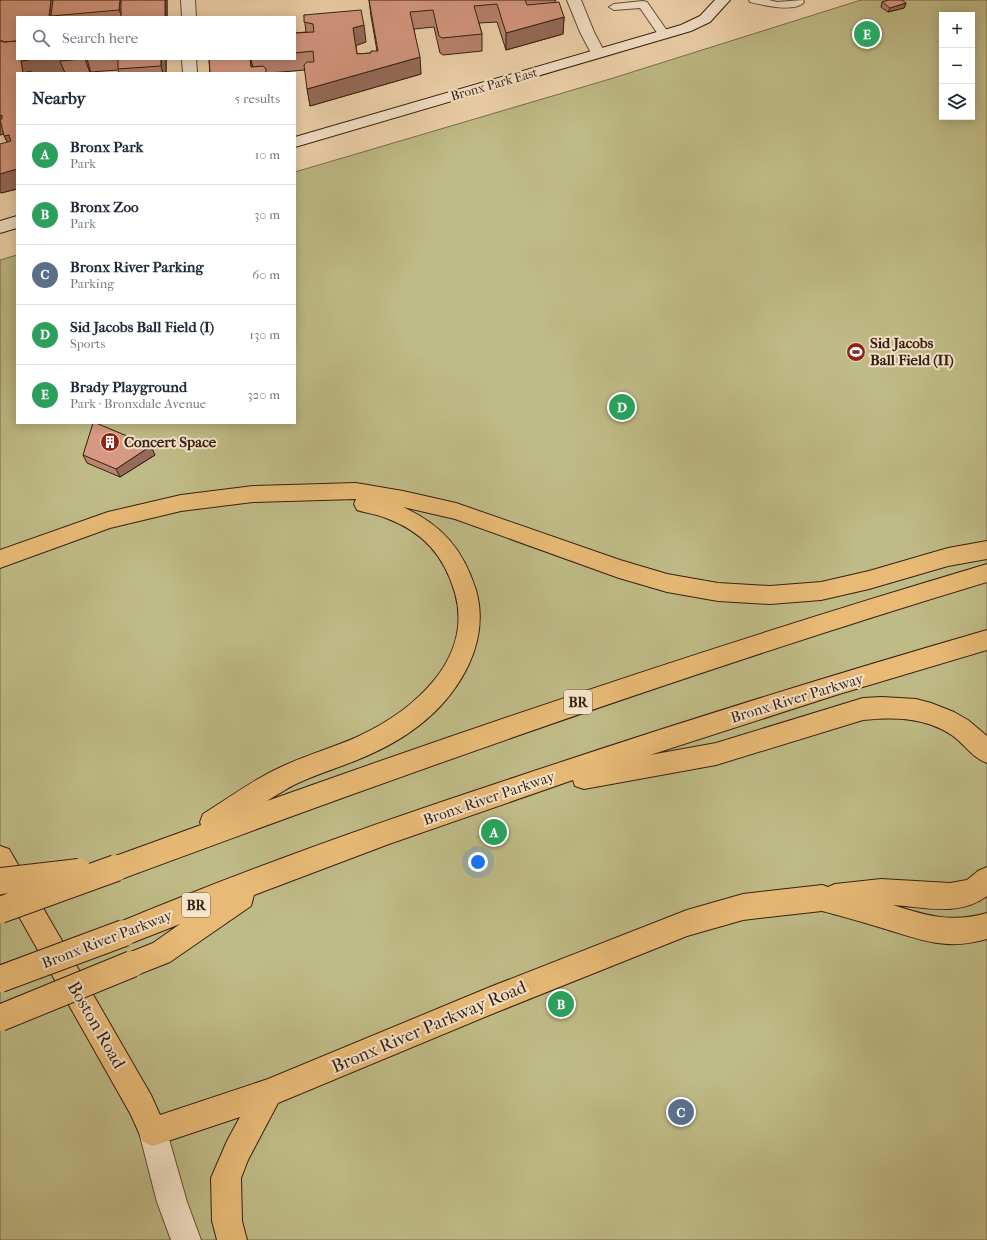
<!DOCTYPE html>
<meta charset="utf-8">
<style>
body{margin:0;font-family:"IM FELL French Canon",serif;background:#f6f6f7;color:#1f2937}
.controls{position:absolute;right:12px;top:12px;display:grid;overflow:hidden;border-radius:0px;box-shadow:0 2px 10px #0003}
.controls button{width:36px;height:36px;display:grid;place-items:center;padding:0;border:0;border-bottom:1px solid #e0e1e3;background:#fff;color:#1f2937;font:20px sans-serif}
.you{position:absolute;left:478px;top:862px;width:14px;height:14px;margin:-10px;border:3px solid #fff;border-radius:50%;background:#1a73e8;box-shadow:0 0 0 6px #1a73e833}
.badge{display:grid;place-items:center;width:26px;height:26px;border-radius:50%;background:#2563eb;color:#fff;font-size:13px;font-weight:700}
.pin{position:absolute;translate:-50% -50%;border:2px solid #fff;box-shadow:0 1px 4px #0006}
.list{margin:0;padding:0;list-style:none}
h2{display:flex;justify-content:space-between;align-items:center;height:52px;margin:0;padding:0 16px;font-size:17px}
h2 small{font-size:13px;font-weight:400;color:#747a83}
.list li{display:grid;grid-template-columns:26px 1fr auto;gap:12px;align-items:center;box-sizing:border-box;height:60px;padding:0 16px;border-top:1px solid #e0e1e3}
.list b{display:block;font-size:15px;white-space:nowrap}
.list p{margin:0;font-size:13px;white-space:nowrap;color:#747a83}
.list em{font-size:13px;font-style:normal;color:#747a83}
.icon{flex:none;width:22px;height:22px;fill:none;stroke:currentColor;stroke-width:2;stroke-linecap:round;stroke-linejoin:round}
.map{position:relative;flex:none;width:987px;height:1240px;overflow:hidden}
.search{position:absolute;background:#fff;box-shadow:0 2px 10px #0003;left:16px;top:16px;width:280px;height:44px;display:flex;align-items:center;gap:10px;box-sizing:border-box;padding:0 14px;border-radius:0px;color:#747a83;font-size:15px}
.panel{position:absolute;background:#fff;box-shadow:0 2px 10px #0003;left:16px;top:72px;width:280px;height:352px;border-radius:0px}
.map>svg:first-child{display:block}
.green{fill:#bfbb86;stroke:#7a6d4a;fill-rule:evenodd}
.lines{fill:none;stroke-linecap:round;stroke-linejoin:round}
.service-casing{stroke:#644c36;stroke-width:2}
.minor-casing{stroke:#644c36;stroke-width:2}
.secondary-casing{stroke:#361f0f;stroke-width:2}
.primary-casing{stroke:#361f0f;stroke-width:2}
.motorway-casing{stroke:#361f0f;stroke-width:2}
.service{fill:#f5e3ca;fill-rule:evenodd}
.minor{fill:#f5e3ca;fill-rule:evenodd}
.secondary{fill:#f5e3ca;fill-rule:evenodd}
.primary{fill:#e8ba76;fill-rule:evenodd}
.motorway{fill:#e8ba76;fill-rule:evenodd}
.motorway-bridge-casing{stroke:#361f0f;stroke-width:28;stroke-linecap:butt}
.motorway-bridge{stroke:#e8ba76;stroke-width:26}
.wall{fill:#b98470;stroke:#361f0f}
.shaded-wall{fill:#966b5b;stroke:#361f0f}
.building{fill:#d79982;stroke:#361f0f}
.labels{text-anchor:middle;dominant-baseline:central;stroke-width:4;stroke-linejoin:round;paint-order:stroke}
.far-street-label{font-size:13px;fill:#361f0f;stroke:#f5e3ca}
.shield{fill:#f5e3ca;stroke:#6f5a47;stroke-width:1}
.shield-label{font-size:14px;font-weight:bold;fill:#361f0f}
.poi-label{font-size:15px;font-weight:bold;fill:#361f0f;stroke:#f5e3ca;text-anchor:start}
.street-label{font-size:15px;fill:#361f0f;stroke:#f5e3ca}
.near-street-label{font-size:18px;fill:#361f0f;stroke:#f5e3ca}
</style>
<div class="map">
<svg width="987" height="1240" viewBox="0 0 987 1240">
<rect width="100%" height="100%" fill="#f0d4ad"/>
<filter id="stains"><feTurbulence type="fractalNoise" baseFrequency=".005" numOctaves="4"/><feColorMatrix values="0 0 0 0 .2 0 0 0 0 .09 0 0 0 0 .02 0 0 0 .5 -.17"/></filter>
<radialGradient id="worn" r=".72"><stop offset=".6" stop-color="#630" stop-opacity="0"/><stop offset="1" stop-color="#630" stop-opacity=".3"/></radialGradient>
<!-- green -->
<path class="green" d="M861,0h126v1240h-987v-980l17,-5v168h278v-251l315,-93zM942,15h30v102h-30z"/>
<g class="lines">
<!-- service casing -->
<g class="service-casing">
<path id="service" d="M749,0h20l8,2 26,-2 1,2c-9,11 -41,3 -54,0z
M643,1l4,1 23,33 -2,2h-8l-20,-29 -26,2 -5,-3 5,-3z"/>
</g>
<!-- minor casing -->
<g class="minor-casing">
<path id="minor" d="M181,0h14l1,17h-14z
M567,0h14l13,32 11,21 -2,3 -5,1 -5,-1 -2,-3 -11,-21z
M182,59h14l1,14h-14z
M153,1118l10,4 4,10 20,70 14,38h-30l-14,-38 -18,-70 4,-10z"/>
</g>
<!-- secondary casing -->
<g class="secondary-casing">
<path id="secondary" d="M715,0h15l-20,22 -19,9 -396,116v-10l386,-112 19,-9z
M17,216v12l-17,5v-12z"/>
</g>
<!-- primary casing -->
<g class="primary-casing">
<path id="primary" d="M0,846l9,3 142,246 9,20 108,-36 222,-92 197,-77 56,-16 79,-9 9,4 4,9 -4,9 -9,4 -79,9 -56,16 -195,78 -214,89 -30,57 -7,18 1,43 5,19h-30l-5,-19 -1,-43 16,-37 13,-24 -87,29 -10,-4 -12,-27 -131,-232z"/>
</g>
<!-- motorway casing -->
<g class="motorway-casing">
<path id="motorway" d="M356,483l47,8 53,12 164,57 47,14 51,9 52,3 51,-4 48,-11 79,-23 39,-7v18l-39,7 -79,23 -48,11 -51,4 -52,-3 -51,-9 -48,-14 -164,-59 -52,-12c39,18 60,42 73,83 7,25 4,50 -7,74 -22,47 -64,77 -112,96 -19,8 -40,14 -59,23 -11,5 -21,12 -31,18 238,-85 478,-165 720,-237v18c-294,89 -583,192 -871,299l-9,-4 -4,-9 4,-9 94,-34 -1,-3 3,-8c26,-16 51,-35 78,-47 25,-12 51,-19 76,-30 55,-25 117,-77 98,-144 -11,-38 -32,-61 -69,-75 -10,-4 -20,-5 -29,-8l-3,-6 2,-5 -103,3 -72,9 -71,17 -110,40v-18l108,-38 73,-17 72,-9z
M987,630v20l-151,45 -186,60 66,-12 147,-45 19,-1 34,2 15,4 23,9 14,8 19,16v27c-14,-5 -22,-18 -34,-27 -27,-19 -59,-19 -90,-16l-147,45 -132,24 -9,-3 -2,-6 -184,64 -135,51 -3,11 -81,56 -38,15 -9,-4 -4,-9 4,-9 30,-12 27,-19 -56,22 -9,-4 -4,-9 4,-9c126,-53 256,-99 386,-142 161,-54 323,-105 486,-152z
M987,867v29c-28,21 -63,11 -94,9 34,11 59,18 94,8v26c-41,12 -66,1 -105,-11 -20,-6 -40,-12 -60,-17l-9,-4 -4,-9 4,-9 9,-4 6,2 7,-3 46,-5 69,4 17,-3 11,-9z"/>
</g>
<!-- service -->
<use href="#service" class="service"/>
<!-- minor -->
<use href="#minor" class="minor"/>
<!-- secondary -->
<use href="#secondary" class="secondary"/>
<!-- primary -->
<use href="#primary" class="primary"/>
<!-- motorway -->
<use href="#motorway" class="motorway"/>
<!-- motorway-bridge casing -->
<g class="motorway-bridge-casing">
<path id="motorway-bridge" d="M0,881l79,-9
M0,910l116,-42
M0,979l124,-46
M0,1018l132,-54"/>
</g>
<!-- motorway-bridge -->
<use href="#motorway-bridge" class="motorway-bridge"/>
</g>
<!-- wall -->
<path class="wall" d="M0,0h167v17h-150v42h149v14h-47l-1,-3 -27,2v1h-74v116l-16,4 6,-51 -3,-8 -4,1z
M369,0h187l-1,2 9,15 -1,17 -57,16 -9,-28 -18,1 3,11v17l-39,4 -3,-2 -6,-26 -20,2 7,45 -111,32 -5,-36 -35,3h-60l-1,-14h86v-26l11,-1 -2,-17 62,27 -10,3 1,9 14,-1 6,-2 -6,-35z
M882,2l24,1 -2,5 -16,4 -7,-5z
M83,455h72l-35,22 -33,-14z"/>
<!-- shaded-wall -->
<path class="shaded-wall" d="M51,0h4l-4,16v1h-2z
M120,0h5l-3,17 -3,-7z
M165,0h2v17h-2z
M906,3l-2,5 -16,4 2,-4z
M564,17l-1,17 -57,16v-17z
M364,25l2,17 -11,4 -2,-18z
M420,57l1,17 -111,32 -3,-17z
M33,59h29l-2,2 5,12h-42l-2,-12z
M85,59h2l4,14h-1z
M161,59h5v14h-3l-2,-7z
M250,59h1l3,14 -3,-6z
M2,115l8,17 -10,3v-19z
M9,135l8,16 -4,2 -9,-17z
M17,169v20l-16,4 -1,-1v-18z
M151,446l4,9 -35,22 -4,-8z"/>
<!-- building -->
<path class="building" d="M0,0h51l-2,17h-32v24l-13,1 -1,-1h-3z
M53,0h67l-1,10 -68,6z
M121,0h44v17h-44z
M369,0h156l2,5 32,-3 5,15 -58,16 -9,-29 -23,2 8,28 -40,4 -3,-2 -6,-26 -23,2 10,45 -113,32 -3,-24 3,-3h7l-1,-11 -18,2v-20l19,-1 -1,-8 -9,-2v-7l57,-5 3,15 -11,3 4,26 14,-1v-2h7z
M889,0h13l4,3 -16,5 -8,-6z
M0,41h3v1l14,-1v18h16l-12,2 2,12 8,-2v2h-14v96l-17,5v-30l11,-3 -2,-6 -5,1 -4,-17h2v-4l-2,1z
M61,59h22l-23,2z
M118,59h43v7l-43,3z
M209,59h41l1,8 12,-1 3,3v4h-56z
M93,423h3l55,23 -35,23 -33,-14z"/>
<!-- icons -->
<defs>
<g id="stadium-disc" transform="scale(1)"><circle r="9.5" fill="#8f2418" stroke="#f5e3ca"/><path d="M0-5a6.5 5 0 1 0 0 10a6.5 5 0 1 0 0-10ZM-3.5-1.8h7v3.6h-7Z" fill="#fff"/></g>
<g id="building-disc" transform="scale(1)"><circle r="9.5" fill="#8f2418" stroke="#f5e3ca"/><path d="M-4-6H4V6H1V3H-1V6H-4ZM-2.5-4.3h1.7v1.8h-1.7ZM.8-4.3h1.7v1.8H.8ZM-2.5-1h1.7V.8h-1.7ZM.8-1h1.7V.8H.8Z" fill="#fff"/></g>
</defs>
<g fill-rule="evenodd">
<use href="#stadium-disc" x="856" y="352"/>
<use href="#building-disc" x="110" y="442"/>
</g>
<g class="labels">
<!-- far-street labels -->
<g class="far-street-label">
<text transform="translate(494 84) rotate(-16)">Bronx Park East</text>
</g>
<!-- shield labels -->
<g class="shield">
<rect x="564" y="690" width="28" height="24" rx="3"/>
<rect x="182" y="893" width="28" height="24" rx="3"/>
</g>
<g class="shield-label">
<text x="578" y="702">BR</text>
<text x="196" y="905">BR</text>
</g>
<!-- poi labels -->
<g class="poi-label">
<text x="870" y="343">Sid Jacobs<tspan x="870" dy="17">Ball Field (II)</tspan></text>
<text x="124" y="442">Concert Space</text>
</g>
<!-- street labels -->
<g class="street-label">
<text transform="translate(797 698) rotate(-17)">Bronx River Parkway</text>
<text transform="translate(489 798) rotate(-19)">Bronx River Parkway</text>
<text transform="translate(107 939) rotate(-21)">Bronx River Parkway</text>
</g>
<!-- near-street labels -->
<g class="near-street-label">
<text transform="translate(96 1025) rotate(60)">Boston Road</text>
<text transform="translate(429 1027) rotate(-23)">Bronx River Parkway Road</text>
</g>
</g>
<rect width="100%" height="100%" filter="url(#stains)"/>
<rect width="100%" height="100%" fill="url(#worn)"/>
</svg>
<div class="controls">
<button>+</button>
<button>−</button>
<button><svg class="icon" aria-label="layers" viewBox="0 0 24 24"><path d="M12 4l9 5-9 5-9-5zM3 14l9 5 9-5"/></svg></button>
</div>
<div class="you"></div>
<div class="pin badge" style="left:494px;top:832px;background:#2e9e5b">A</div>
<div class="pin badge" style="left:561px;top:1004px;background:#2e9e5b">B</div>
<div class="pin badge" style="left:681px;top:1112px;background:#5c6f8a">C</div>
<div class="pin badge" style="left:622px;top:407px;background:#2e9e5b">D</div>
<div class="pin badge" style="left:867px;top:34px;background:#2e9e5b">E</div>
<div class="search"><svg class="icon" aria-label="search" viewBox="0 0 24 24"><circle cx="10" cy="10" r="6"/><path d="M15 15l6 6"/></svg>Search here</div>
<section class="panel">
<h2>Nearby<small>5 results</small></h2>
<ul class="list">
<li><span class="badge" style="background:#2e9e5b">A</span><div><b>Bronx Park</b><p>Park</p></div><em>10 m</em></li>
<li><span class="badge" style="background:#2e9e5b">B</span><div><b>Bronx Zoo</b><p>Park</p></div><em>30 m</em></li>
<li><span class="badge" style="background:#5c6f8a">C</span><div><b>Bronx River Parking</b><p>Parking</p></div><em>60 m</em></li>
<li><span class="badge" style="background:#2e9e5b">D</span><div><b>Sid Jacobs Ball Field (I)</b><p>Sports</p></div><em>130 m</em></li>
<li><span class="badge" style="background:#2e9e5b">E</span><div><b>Brady Playground</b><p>Park · Bronxdale Avenue</p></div><em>320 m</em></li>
</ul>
</section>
</div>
